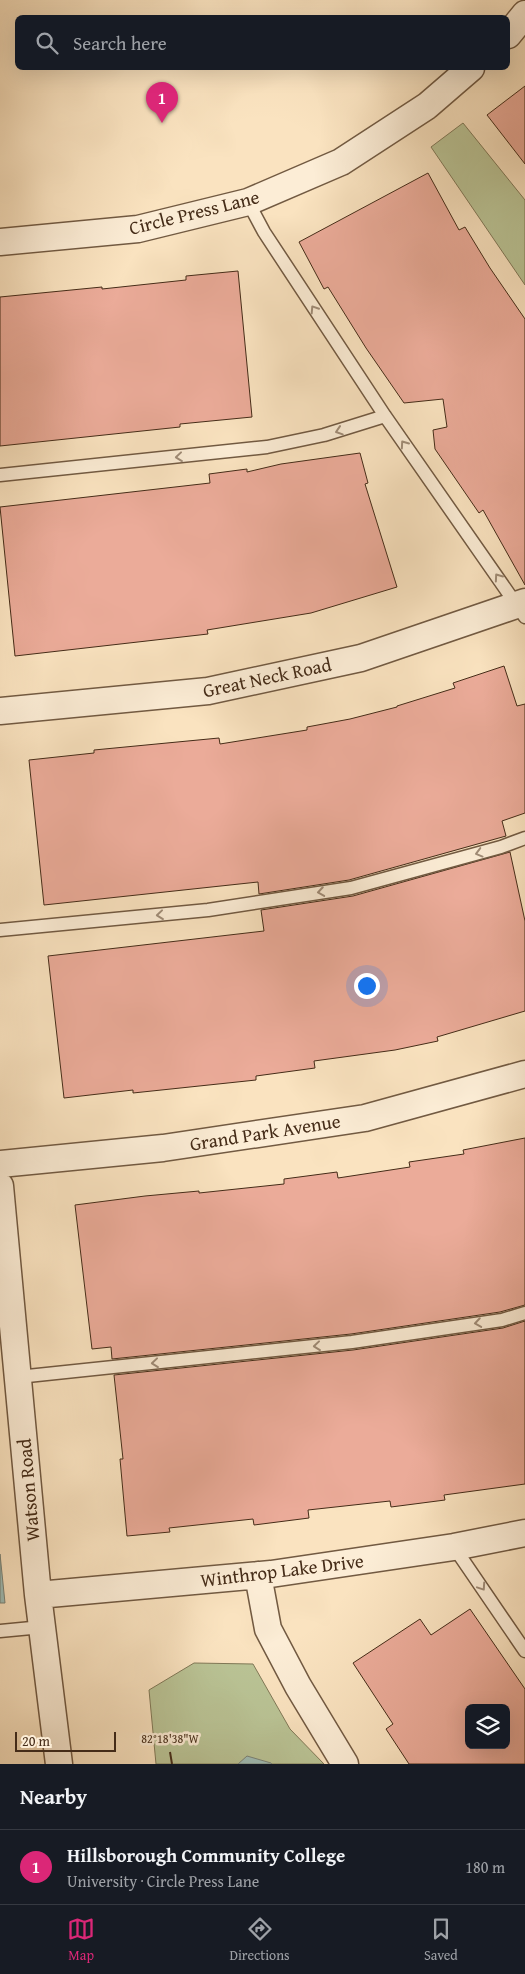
<!DOCTYPE html>
<meta charset="utf-8">
<style>
body{margin:0;font-family:"Gentium Book Plus",serif;background:#20242c;color:#f1f3f6}
.controls{position:absolute;right:15px;bottom:15px;display:grid;overflow:hidden;border-radius:8px;box-shadow:0 5px 20px #0002}
.controls button{width:45px;height:45px;display:grid;place-items:center;padding:0;border:0;border-bottom:1px solid #363941;background:#171b24;color:#f1f3f6;font:25px sans-serif}
.scale{position:absolute;left:15px;bottom:12px;width:101px;box-sizing:border-box;padding-left:5px;border:2px solid #452c18;border-top:0;font-size:14px;line-height:18px;white-space:nowrap;color:#452c18;-webkit-text-stroke:4px #fcedd6;paint-order:stroke}
.you{position:absolute;left:366px;top:985px;width:18px;height:18px;margin:-12px;border:4px solid #fff;border-radius:50%;background:#1a73e8;box-shadow:0 0 0 8px #1a73e833}
.badge{display:grid;place-items:center;width:32px;height:32px;border-radius:50%;background:#db2777;color:#fff;font-size:16px;font-weight:700}
.pin{position:absolute;translate:-50% -41px;filter:drop-shadow(0 1px 2px #0008)}
.pin::after{content:'';position:absolute;top:26px;width:18px;height:15px;background:inherit;clip-path:polygon(0 0,100% 0,50% 100%)}
.list{margin:0;padding:0;list-style:none}
h2{display:flex;justify-content:space-between;align-items:center;height:65px;margin:0;padding:0 20px;font-size:21px}
h2 small{font-size:16px;font-weight:400;color:#9ea1a6}
.list li{display:grid;grid-template-columns:32px 1fr auto;gap:15px;align-items:center;box-sizing:border-box;height:75px;padding:0 20px;border-top:1px solid #363941}
.list b{display:block;font-size:19px;white-space:nowrap}
.list p{margin:0;font-size:16px;white-space:nowrap;color:#9ea1a6}
.list em{font-size:16px;font-style:normal;color:#9ea1a6}
.icon{flex:none;width:28px;height:28px;fill:none;stroke:currentColor;stroke-width:2;stroke-linecap:round;stroke-linejoin:round}
.map{position:relative;flex:none;width:525px;height:1764px;overflow:hidden}
.search{position:absolute;background:#171b24;box-shadow:0 5px 20px #0002;left:15px;right:15px;top:15px;height:55px;display:flex;align-items:center;gap:12px;box-sizing:border-box;padding:0 18px;border-radius:8px;color:#9ea1a6;font-size:19px}
.sheet{height:140px;background:#171b24}
nav{display:flex;justify-content:space-around;align-items:center;box-sizing:border-box;height:70px;border-top:1px solid #363941;background:#171b24;font-size:14px;color:#9ea1a6}
nav a{display:grid;justify-items:center;gap:2px}
nav .on{color:#db2777}
.map>svg:first-child{display:block}
.green{fill:#bac496;stroke:#807857}
.water{fill:#9fbdb6;stroke:#7b8377}
.building{fill:#ebab99;stroke:#452c18;fill-rule:evenodd}
.lines{fill:none;stroke-linecap:round;stroke-linejoin:round}
.lane-casing{stroke:#725a42;stroke-width:15}
.street-casing{stroke:#725a42;stroke-width:29}
.lane{stroke:#fcedd6;stroke-width:12}
.street{stroke:#fcedd6;stroke-width:26}
.oneway{stroke:#a08c77}
.ticks{fill:none;stroke:#452c18;stroke-width:2}
.labels{text-anchor:middle;dominant-baseline:central;stroke-width:5;stroke-linejoin:round;paint-order:stroke}
.street-label{font-size:19px;fill:#452c18;stroke:#fcedd6}
.ticks-label{font-size:12px;text-anchor:middle;fill:#452c18;stroke:#fcedd6;stroke-width:5;stroke-linejoin:round;paint-order:stroke}
</style>
<div class="map">
<svg width="525" height="1764" viewBox="0 0 525 1764">
<rect width="100%" height="100%" fill="#fae3c0"/>
<filter id="stains"><feTurbulence type="fractalNoise" baseFrequency=".004" numOctaves="4"/><feColorMatrix values="0 0 0 0 .2 0 0 0 0 .09 0 0 0 0 .02 0 0 0 .5 -.17"/></filter>
<radialGradient id="worn" r=".72"><stop offset=".6" stop-color="#630" stop-opacity="0"/><stop offset="1" stop-color="#630" stop-opacity=".3"/></radialGradient>
<!-- green -->
<path class="green" d="M463,123l62,77v85l-94,-138z
M194,1663l59,1 37,65 34,35h-168l-7,-74z"/>
<!-- water -->
<path class="water" d="M0,1554l5,49h-5z
M247,1756l24,7 1,1h-34z"/>
<!-- building -->
<path class="building" d="M525,86v78l-38,-49z
M428,173l31,57 6,-3 25,41 35,51v266l-42,-75 -4,3 -44,-64 -2,-19 14,-3 -4,-28 -39,4 -38,-55 -38,-61 -4,2 -25,-47z
M238,271l14,146 -72,7v3l-180,19v-149l102,-10v2l84,-9v-4z
M360,453l8,30 -3,1 32,103 -86,26 -104,17 1,4 -193,22 -15,-149 210,-24 -1,-9 38,-5v3l34,-8z
M504,666l13,40 8,-2v109l-23,8 4,15 -157,44 -90,14 -1,-12 -214,23 -15,-145 65,-7v-3l125,-12 1,6 87,-14v-3l43,-8 47,-12v-1l58,-18 -2,-5z
M510,852l15,69v90l-88,26 1,4 -43,9 -81,11 1,7 -59,8v4l-123,13v-3l-69,8 -16,-142 216,-25 -3,-21 92,-14z
M525,1138v167l-25,7 -149,22 -239,25 -1,-12 -19,2 -17,-144 70,-9 54,-5v2l85,-9v-5l53,-7 1,6 72,-11 -1,-5 55,-8 -1,-4z
M525,1321v163l-81,11 1,5 -54,7 -1,-6 -82,9 1,8 -55,7 -1,-6 -84,9 1,4 -43,4 -7,-77h3l-9,-84 239,-25 150,-22z
M470,1609l55,80v75h-116l-23,-35 7,-5 -40,-61 67,-44 11,16zM469,1708h37v37h-37z"/>
<g class="lines">
<!-- lane casing -->
<g class="lane-casing">
<path id="lane" d="M248,202l16,30 121,184 140,201
M0,475l267,-28 57,-12 61,-19
M0,930l208,-20 143,-22 150,-41 24,-9
M18,1377l334,-35 150,-22 23,-7
M454,1547l71,104
M0,1631l42,-4"/>
</g>
<!-- street casing -->
<g class="street-casing">
<path id="street" d="M508,35l17,-21
M0,242l138,-13 110,-27 93,-40 86,-56 44,-38
M0,711l208,-20 153,-33 164,-56
M0,1164l163,-16 202,-30 160,-44
M0,1186l38,409 21,169
M258,1575l10,54 30,57 47,78
M38,1595l233,-21 183,-27 71,-14"/>
</g>
<!-- lane -->
<use href="#lane" class="lane"/>
<!-- street -->
<use href="#street" class="street"/>
</g>
<!-- one-way arrows -->
<defs><path id="oneway-chevron" d="M-2-3.5L2.5 0L-2 3.5" fill="none" stroke-width="1.6" stroke-linecap="round" stroke-linejoin="round" transform="scale(1.25)"/></defs>
<g class="oneway">
<use href="#oneway-chevron" transform="translate(314 309) rotate(-123)"/>
<use href="#oneway-chevron" transform="translate(339 431) rotate(162)"/>
<use href="#oneway-chevron" transform="translate(404 444) rotate(-125)"/>
<use href="#oneway-chevron" transform="translate(179 457) rotate(174)"/>
<use href="#oneway-chevron" transform="translate(498 577) rotate(-125)"/>
<use href="#oneway-chevron" transform="translate(479 853) rotate(165)"/>
<use href="#oneway-chevron" transform="translate(321 892) rotate(171)"/>
<use href="#oneway-chevron" transform="translate(160 915) rotate(174)"/>
<use href="#oneway-chevron" transform="translate(478 1323) rotate(171)"/>
<use href="#oneway-chevron" transform="translate(317 1346) rotate(174)"/>
<use href="#oneway-chevron" transform="translate(155 1363) rotate(174)"/>
<use href="#oneway-chevron" transform="translate(482 1587) rotate(56)"/>
</g>
<!-- ticks -->
<path class="ticks" d="M170,1752l2,12"/>
<g class="labels">
<!-- street labels -->
<g class="street-label">
<text transform="translate(194 212) rotate(-14)">Circle Press Lane</text>
<text transform="translate(267 677) rotate(-12)">Great Neck Road</text>
<text transform="translate(265 1132) rotate(-9)">Grand Park Avenue</text>
<text transform="translate(28 1490) rotate(-95)">Watson Road</text>
<text transform="translate(282 1570) rotate(-7)">Winthrop Lake Drive</text>
</g>
</g>
<g class="ticks-label">
<text x="170" y="1743">82°18'38"W</text>
</g>
<rect width="100%" height="100%" filter="url(#stains)"/>
<rect width="100%" height="100%" fill="url(#worn)"/>
</svg>
<div class="controls">
<button><svg class="icon" aria-label="layers" viewBox="0 0 24 24"><path d="M12 4l9 5-9 5-9-5zM3 14l9 5 9-5"/></svg></button>
</div>
<div class="scale">20 m</div>
<div class="you"></div>
<div class="pin badge" style="left:162px;top:123px">1</div>
<div class="search"><svg class="icon" aria-label="search" viewBox="0 0 24 24"><circle cx="10" cy="10" r="6"/><path d="M15 15l6 6"/></svg>Search here</div>
</div>
<section class="sheet">
<h2>Nearby<small></small></h2>
<ul class="list">
<li><span class="badge">1</span><div><b>Hillsborough Community College</b><p>University · Circle Press Lane</p></div><em>180 m</em></li>
</ul>
</section>
<nav>
<a class="on"><svg class="icon" aria-label="map" viewBox="0 0 24 24"><path d="M3 6l6-2 6 2 6-2v14l-6 2-6-2-6 2zM9 4v14M15 6v14"/></svg>Map</a>
<a><svg class="icon" aria-label="directions" viewBox="0 0 24 24"><path d="M12 3l9 9-9 9-9-9zM9 14v-3h6M13 9l2 2-2 2"/></svg>Directions</a>
<a><svg class="icon" aria-label="saved" viewBox="0 0 24 24"><path d="M7 4h10v16l-5-4-5 4z"/></svg>Saved</a>
</nav>
